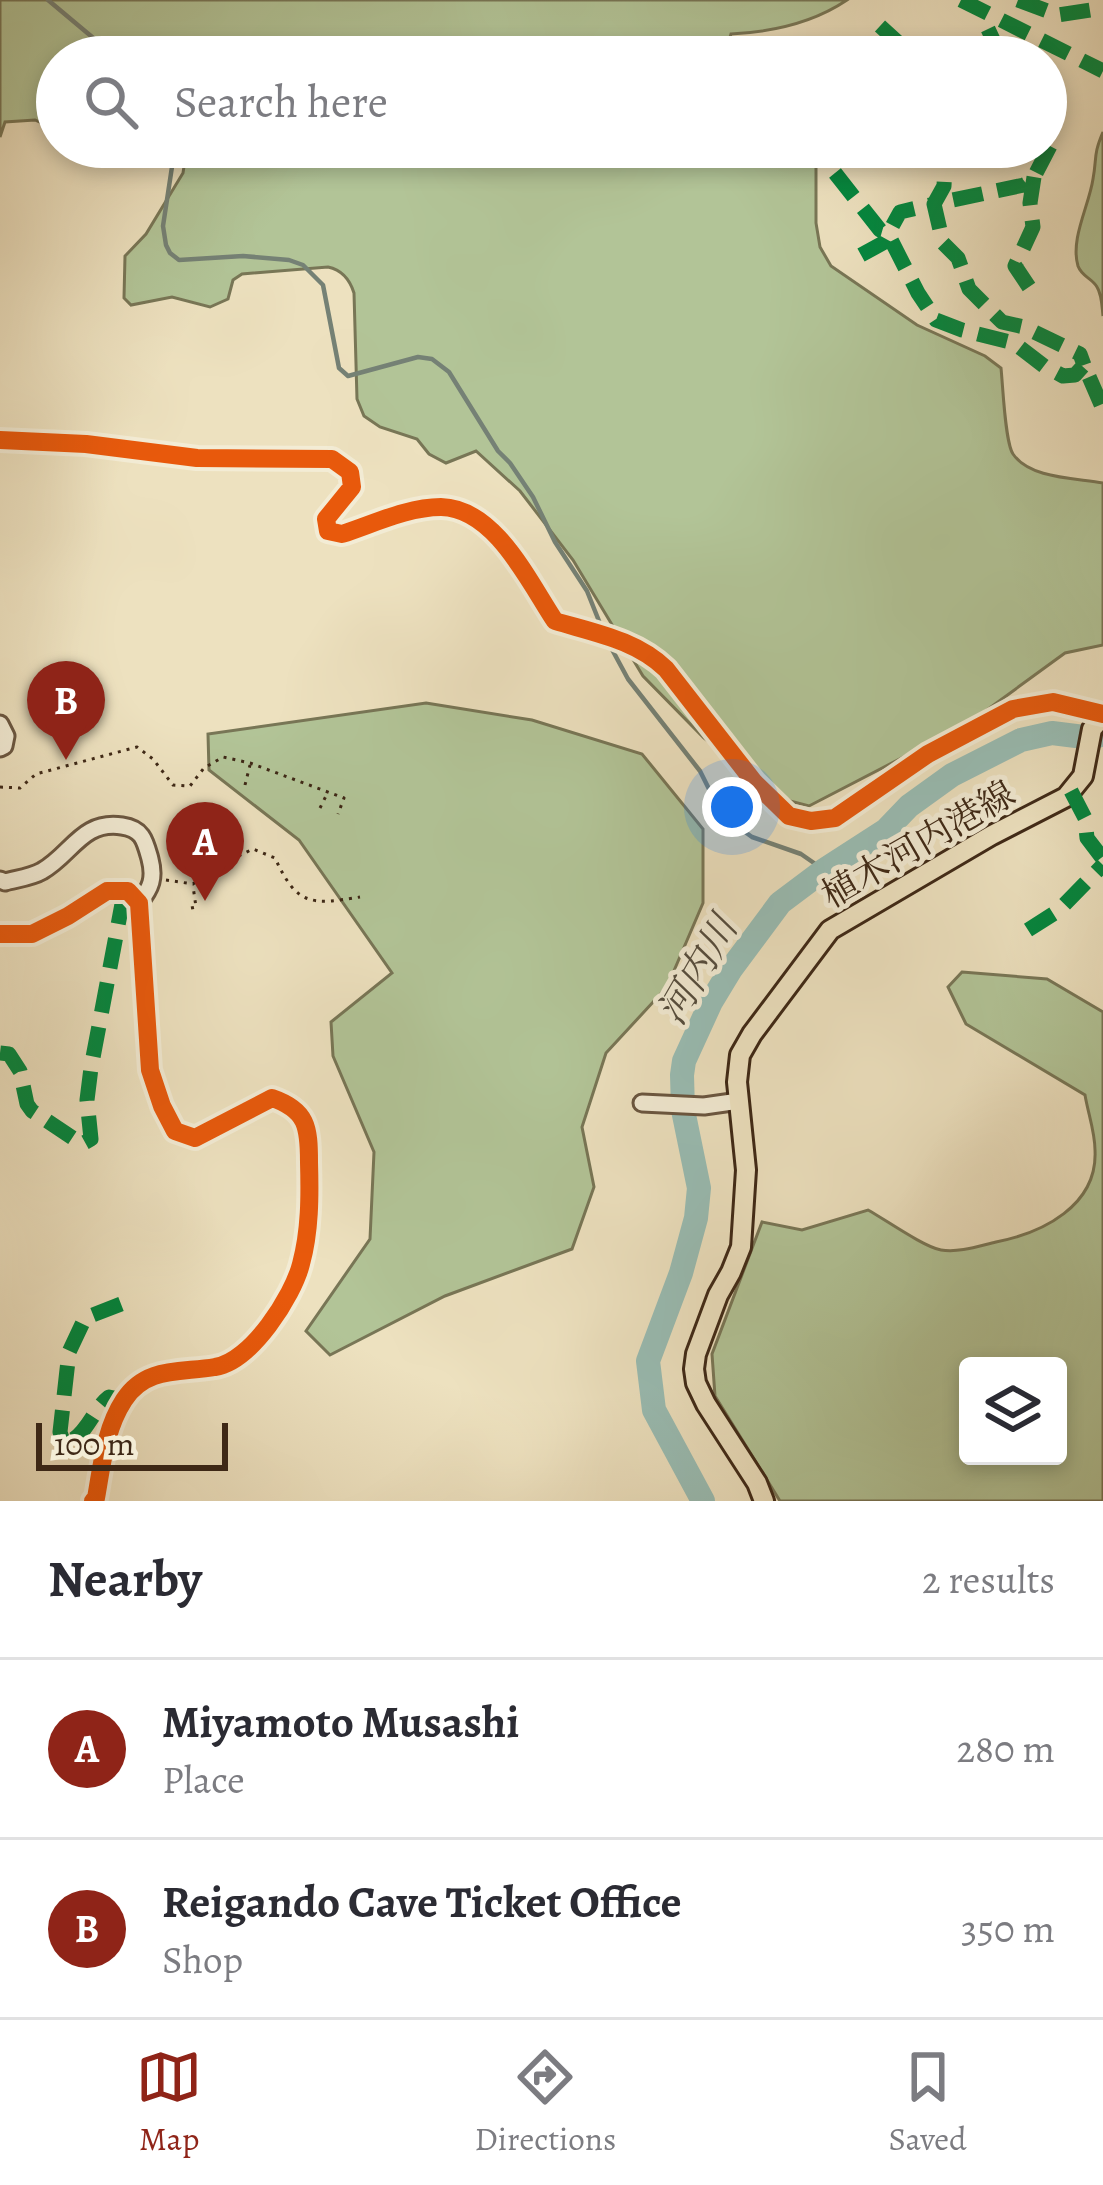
<!DOCTYPE html>
<meta charset="utf-8">
<style>
body{margin:0;font-family:Alegreya,"Noto Serif JP",serif;background:#f2f2f3;color:#2b2b33}
.controls{position:absolute;right:36px;bottom:36px;display:grid;overflow:hidden;border-radius:12px;box-shadow:0 6px 18px #0003}
.controls button{width:108px;height:108px;display:grid;place-items:center;padding:0;border:0;border-bottom:3px solid #e1e1e2;background:#fff;color:#2b2b33;font:60px sans-serif}
.scale{position:absolute;left:36px;bottom:30px;width:192px;box-sizing:border-box;padding-left:12px;border:6px solid #3e2816;border-top:0;font-size:33px;line-height:42px;white-space:nowrap;color:#3e2816;-webkit-text-stroke:9px #f3ecd5;paint-order:stroke}
.you{position:absolute;left:732px;top:807px;width:42px;height:42px;margin:-30px;border:9px solid #fff;border-radius:50%;background:#1a73e8;box-shadow:0 0 0 18px #1a73e833}
.badge{display:grid;place-items:center;width:78px;height:78px;border-radius:50%;background:#8f2418;color:#fff;font-size:39px;font-weight:700}
.pin{position:absolute;translate:-50% -99px;filter:drop-shadow(0 3px 6px #0008)}
.pin::after{content:'';position:absolute;top:63px;width:42px;height:36px;background:inherit;clip-path:polygon(0 0,100% 0,50% 100%)}
.list{margin:0;padding:0;list-style:none}
h2{display:flex;justify-content:space-between;align-items:center;height:156px;margin:0;padding:0 48px;font-size:51px}
h2 small{font-size:39px;font-weight:400;color:#7c7c81}
.list li{display:grid;grid-template-columns:78px 1fr auto;gap:36px;align-items:center;box-sizing:border-box;height:180px;padding:0 48px;border-top:3px solid #e1e1e2}
.list b{display:block;font-size:45px;white-space:nowrap}
.list p{margin:0;font-size:39px;white-space:nowrap;color:#7c7c81}
.list em{font-size:39px;font-style:normal;color:#7c7c81}
.icon{flex:none;width:66px;height:66px;fill:none;stroke:currentColor;stroke-width:2;stroke-linecap:round;stroke-linejoin:round}
.map{position:relative;flex:none;width:1103px;height:1501px;overflow:hidden}
.search{position:absolute;background:#fff;box-shadow:0 6px 18px #0003;left:36px;right:36px;top:36px;height:132px;display:flex;align-items:center;gap:30px;box-sizing:border-box;padding:0 42px;border-radius:66px;color:#7c7c81;font-size:45px}
.sheet{height:516px;background:#fff}
nav{display:flex;justify-content:space-around;align-items:center;box-sizing:border-box;height:168px;border-top:3px solid #e1e1e2;background:#fff;font-size:33px;color:#7c7c81}
nav a{display:grid;justify-items:center;gap:6px}
nav .on{color:#8f2418}
.map>svg:first-child{display:block}
.green{fill:#b2c497;stroke:#787656;stroke-width:3;fill-rule:evenodd}
.lines{fill:none;stroke-linecap:round;stroke-linejoin:round}
.stream{stroke:#758175;stroke-width:4.5}
.river{stroke:#99bdb4;stroke-width:24}
.minor-casing{stroke:#6a5640;stroke-width:21}
.major-casing{stroke:#3e2816;stroke-width:24}
.path{stroke:#3e2816;stroke-width:3;stroke-dasharray:3 6;stroke-linecap:butt}
.minor{stroke:#f3ecd5;stroke-width:15}
.major{stroke:#ede1bf;stroke-width:18}
.quiet{stroke:#00873e;stroke-width:15;stroke-dasharray:30 15;stroke-linecap:butt}
.cycleway-casing{stroke:#f3ecd5;stroke-width:26}
.cycleway{stroke:#e8590c;stroke-width:18}
.labels{text-anchor:middle;dominant-baseline:central;stroke-width:10;stroke-linejoin:round;paint-order:stroke}
.street-label{font-size:36px;fill:#3e2816;stroke:#f3ecd5}
.water-label{font-size:39px;font-style:italic;fill:#554d3e;stroke:#f3ecd5}
</style>
<div class="map">
<svg width="1103" height="1501" viewBox="0 0 1103 1501">
<rect width="100%" height="100%" fill="#ede1bf"/>
<filter id="stains"><feTurbulence type="fractalNoise" baseFrequency=".00167" numOctaves="4"/><feColorMatrix values="0 0 0 0 .2 0 0 0 0 .09 0 0 0 0 .02 0 0 0 .5 -.17"/></filter>
<radialGradient id="worn" r=".72"><stop offset=".6" stop-color="#630" stop-opacity="0"/><stop offset="1" stop-color="#630" stop-opacity=".3"/></radialGradient>
<!-- green -->
<path class="green" d="M0,0h847c-34,23 -76,32 -116,34l-3,10 14,13h-685v73l-22,-10 -30,2 -5,15z
M1103,132v184c-1,-9 -1,-21 -6,-29 -5,-9 -15,-10 -19,-21 -8,-27 11,-60 15,-87 4,-21 0,-24 10,-47z
M187,147h629v76l4,24 11,19 86,59 68,31 16,12c2,19 4,74 12,86 17,25 63,24 90,29v162l-38,8 -96,70 -160,83 -19,-5 -86,-63 -61,-62 -70,-116 -53,-69 -44,-40 -30,12 -17,-9 -12,-15 -37,-12 -16,-11 -7,-17 -3,-106c-4,-13 -12,-23 -26,-26l-86,7 -9,6 -5,19 -18,8 -38,-10 -41,8 -7,-7 1,-42 21,-22 37,-61z
M426,703l106,17 110,34 61,75v74l-36,84 -61,66 -24,74 12,60 -22,62 -127,47 -115,59 -24,-24 64,-92 4,-87 -41,-96 -2,-34 61,-49 -93,-133 -90,-70 -1,-36z
M962,972l85,7 56,33v489h-323l-65,-105 -3,-42 50,-132 40,8 66,-20c18,10 56,37 73,40 18,3 38,-4 55,-8 46,-9 102,-36 99,-92 0,-18 -7,-37 -10,-55l-119,-71 -18,-37zM968,1366h90v90h-90z"/>
<g class="lines">
<!-- stream -->
<path class="stream" d="M48,0l68,57
M175,147l-12,79 3,19 4,8 9,7 64,-4 46,4 14,5 20,20 16,83 9,8 70,-19 14,2 17,13 49,79 12,12 23,34 22,45 32,49 16,40
M608,642l20,37 72,92 16,32 18,21 18,13 49,17 23,16"/>
<!-- river -->
<path class="river" d="M703,1501l-49,-91 -6,-49 33,-88 15,-55 3,-30 -16,-78 -1,-35 2,-14 27,-59 20,-33 49,-66 44,-33 62,-40 23,-24 43,-31 69,-35 31,-7 40,5 11,-4"/>
<!-- minor casing -->
<g class="minor-casing">
<path id="minor" d="M0,440l86,4 111,14 135,1 18,13 2,15 -26,32 2,12 14,3c31,-10 66,-27 99,-27 54,1 88,75 114,114 40,12 81,19 111,48l88,113 35,34 22,5 24,-3 93,-64 85,-45 40,-7 50,12
M0,724l6,12 -2,10 -4,2
M0,880l5,2c11,-3 27,-5 37,-11 30,-17 40,-51 80,-45 21,3 23,15 28,33 5,19 1,29 -11,44
M0,934h32l36,-18 39,-25h21l11,12 11,167 12,36 13,25 20,7 77,-40c35,12 37,29 37,64 1,34 1,69 -8,102 -8,32 -50,98 -86,103 -34,6 -69,-1 -91,33 -19,29 -22,65 -28,98l-3,3
M642,1103l62,3 35,-5"/>
</g>
<!-- major casing -->
<g class="major-casing">
<path id="major" d="M764,1501l-7,-18 -51,-79 -10,-21 -2,-14 2,-15 22,-59 13,-23 10,-25 5,-77 -9,-88 3,-27 12,-21 78,-104 162,-95 74,-38 17,-21 9,-47 11,-13"/>
</g>
<!-- path -->
<path class="path" d="M245,785l5,-20
M0,787l20,1 16,-14 101,-27 16,12 20,26 17,1 14,-18 19,-11 27,6 94,35 -6,16
M320,808l7,-14
M166,880l27,4 24,-18 36,-17 22,9c22,48 36,47 85,39
M191,908l5,-1 -3,-21"/>
<!-- minor -->
<use href="#minor" class="minor"/>
<!-- major -->
<use href="#major" class="major"/>
<!-- quiet -->
<path class="quiet" d="M961,0l142,71
M1018,0l40,15 45,-7
M880,26l34,31
M988,29l13,28
M1050,146l-16,31 -10,8 -90,19 9,39 15,15 11,31 33,33 22,5 56,27 4,11
M835,173l45,57 7,2 31,61 18,27 26,10 52,13 30,23 19,10 12,-1 9,-10 19,44
M861,255l22,-12 17,-31 34,-8 10,-18 2,-39
M1029,287l-14,-21 18,-39 -3,-24 4,-26
M1071,791l14,27 2,20 16,21
M1028,930l30,-19 45,-46
M0,1053l9,1 11,17 7,33 5,7 50,33 9,-5 -4,-39 4,-32 31,-164 6,-13
M121,1304l-36,14 -16,34 -9,80 4,12c24,-8 27,-33 45,-47l15,3"/>
<!-- cycleway casing -->
<g class="cycleway-casing">
<path id="cycleway" d="M0,440l86,4 111,14 135,1 18,13 2,15 -26,32 2,12 14,3c31,-10 66,-27 99,-27 54,1 88,75 114,114 40,12 81,19 111,48l88,113 35,34 22,5 24,-3 93,-64 85,-45 40,-7 50,12
M0,934h32l36,-18 39,-25h21l11,12 11,167 12,36 13,25 20,7 77,-40c35,12 37,29 37,64 1,34 1,69 -8,102 -8,32 -50,98 -86,103 -34,6 -69,-1 -91,33 -19,29 -22,65 -28,98l-3,3"/>
</g>
<!-- cycleway -->
<use href="#cycleway" class="cycleway"/>
</g>
<g class="labels">
<!-- street labels -->
<g class="street-label">
<text transform="translate(918 844) rotate(-30)">植木河内港線</text>
</g>
<!-- water labels -->
<g class="water-label">
<text transform="translate(697 970) rotate(-60)">河内川</text>
</g>
</g>
<rect width="100%" height="100%" filter="url(#stains)"/>
<rect width="100%" height="100%" fill="url(#worn)"/>
</svg>
<div class="controls">
<button><svg class="icon" aria-label="layers" viewBox="0 0 24 24"><path d="M12 4l9 5-9 5-9-5zM3 14l9 5 9-5"/></svg></button>
</div>
<div class="scale">100 m</div>
<div class="you"></div>
<div class="pin badge" style="left:205px;top:901px">A</div>
<div class="pin badge" style="left:66px;top:760px">B</div>
<div class="search"><svg class="icon" aria-label="search" viewBox="0 0 24 24"><circle cx="10" cy="10" r="6"/><path d="M15 15l6 6"/></svg>Search here</div>
</div>
<section class="sheet">
<h2>Nearby<small>2 results</small></h2>
<ul class="list">
<li><span class="badge">A</span><div><b>Miyamoto Musashi</b><p>Place</p></div><em>280 m</em></li>
<li><span class="badge">B</span><div><b>Reigando Cave Ticket Office</b><p>Shop</p></div><em>350 m</em></li>
</ul>
</section>
<nav>
<a class="on"><svg class="icon" aria-label="map" viewBox="0 0 24 24"><path d="M3 6l6-2 6 2 6-2v14l-6 2-6-2-6 2zM9 4v14M15 6v14"/></svg>Map</a>
<a><svg class="icon" aria-label="directions" viewBox="0 0 24 24"><path d="M12 3l9 9-9 9-9-9zM9 14v-3h6M13 9l2 2-2 2"/></svg>Directions</a>
<a><svg class="icon" aria-label="saved" viewBox="0 0 24 24"><path d="M7 4h10v16l-5-4-5 4z"/></svg>Saved</a>
</nav>
